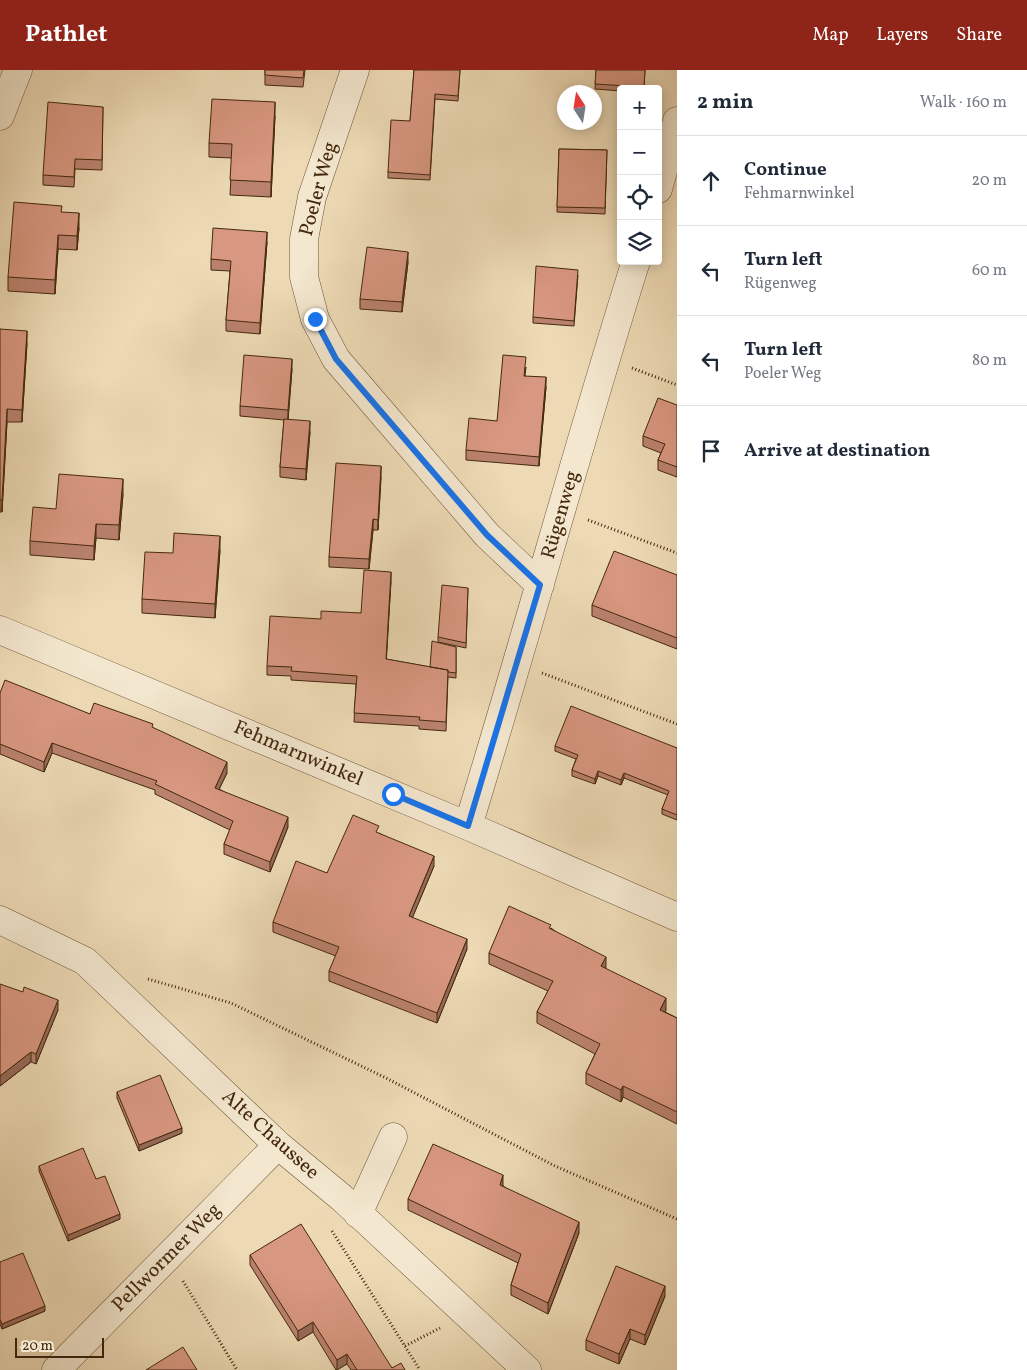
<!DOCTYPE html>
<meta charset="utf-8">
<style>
body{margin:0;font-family:Vollkorn,serif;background:#f6f6f7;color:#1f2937}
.controls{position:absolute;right:15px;top:15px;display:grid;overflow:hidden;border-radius:5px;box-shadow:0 2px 12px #0003}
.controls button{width:45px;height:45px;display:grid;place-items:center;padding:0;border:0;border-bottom:1px solid #e0e1e3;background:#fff;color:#1f2937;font:25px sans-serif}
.compass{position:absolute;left:557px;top:15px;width:45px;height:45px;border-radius:50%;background:#fff;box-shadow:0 2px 12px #0003;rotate:348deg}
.scale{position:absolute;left:15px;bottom:12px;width:89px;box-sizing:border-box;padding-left:5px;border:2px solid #44280d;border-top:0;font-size:14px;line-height:18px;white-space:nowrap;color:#44280d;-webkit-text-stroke:4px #f3e7cf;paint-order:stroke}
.stop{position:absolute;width:15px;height:15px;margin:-11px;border:4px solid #1a73e8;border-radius:50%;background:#fff}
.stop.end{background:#1a73e8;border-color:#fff;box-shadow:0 1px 5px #0008}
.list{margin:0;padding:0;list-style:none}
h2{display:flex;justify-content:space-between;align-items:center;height:65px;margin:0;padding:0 20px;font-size:21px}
h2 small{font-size:16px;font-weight:400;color:#747a83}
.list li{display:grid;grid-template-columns:32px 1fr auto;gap:15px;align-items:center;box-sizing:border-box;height:90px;padding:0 20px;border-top:1px solid #e0e1e3}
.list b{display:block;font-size:19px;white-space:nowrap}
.list p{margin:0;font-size:16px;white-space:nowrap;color:#747a83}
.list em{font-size:16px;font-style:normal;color:#747a83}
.icon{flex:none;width:28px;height:28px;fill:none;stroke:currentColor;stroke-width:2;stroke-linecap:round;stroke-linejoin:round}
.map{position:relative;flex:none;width:677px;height:1300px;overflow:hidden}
header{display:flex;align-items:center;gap:30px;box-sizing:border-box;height:70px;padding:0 25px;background:#8f2418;color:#fff}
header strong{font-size:24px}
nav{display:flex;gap:28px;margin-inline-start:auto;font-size:18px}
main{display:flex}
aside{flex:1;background:#fff}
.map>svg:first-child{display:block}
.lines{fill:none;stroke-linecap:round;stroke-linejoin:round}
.minor-casing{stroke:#6e5437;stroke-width:29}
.path{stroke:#44280d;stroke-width:3;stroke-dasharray:1 2.5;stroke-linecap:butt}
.minor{stroke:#f3e7cf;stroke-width:28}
.wall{fill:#ba826e;stroke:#44280d}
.shaded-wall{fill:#976a5a;stroke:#44280d}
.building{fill:#d89780;stroke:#44280d}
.route{stroke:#1a73e8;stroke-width:6}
.labels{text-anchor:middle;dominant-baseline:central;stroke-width:4;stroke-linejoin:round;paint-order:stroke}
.street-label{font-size:20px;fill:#44280d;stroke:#f3e7cf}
</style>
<header>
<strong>Pathlet</strong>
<nav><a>Map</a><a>Layers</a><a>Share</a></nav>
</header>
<main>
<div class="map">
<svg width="677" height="1300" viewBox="0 0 677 1300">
<rect width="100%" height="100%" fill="#eddab5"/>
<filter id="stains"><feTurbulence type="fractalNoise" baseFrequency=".004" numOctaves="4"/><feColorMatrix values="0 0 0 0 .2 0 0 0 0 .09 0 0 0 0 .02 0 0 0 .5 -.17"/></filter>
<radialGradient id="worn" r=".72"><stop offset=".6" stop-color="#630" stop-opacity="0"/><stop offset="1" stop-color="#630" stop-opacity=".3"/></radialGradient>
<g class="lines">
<!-- minor casing -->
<g class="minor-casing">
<path id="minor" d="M355,0l-43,127 -8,42v38l11,42 21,40 151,176 53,50
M0,46l18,-46
M658,119l19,-68
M0,560l468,196 209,91
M468,756c58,-188 109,-378 168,-565
M0,850l85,41 193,184 64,53 185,172
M358,1144l35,-77
M56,1300l222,-225"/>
</g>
<!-- path -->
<path class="path" d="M632,298l45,17
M588,450l89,33
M542,603l135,51
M148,909l83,24 155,75 169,88 122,53
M332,1161l88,139
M183,1211l54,89
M405,1276l35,-18"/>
<!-- minor -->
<use href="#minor" class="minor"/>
</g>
<!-- wall -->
<path class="wall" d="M265,0h40l-2,17 -38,-2z
M414,0h46l-2,31 -23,-2 -5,81 -42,-2v-6l22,-51z
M596,0h49l-1,19h-23v2l-26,-2z
M103,37l-1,63 -27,-1 -1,18 -31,-2v-10z
M275,46l-4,81 -41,-2 2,-37 -23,-1v-14z
M559,79l48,1 -2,64 -48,-2z
M62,142l17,16 -2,22 -19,-1 -3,45 -47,-3v-14z
M267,172l-7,92 -34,-3v-11l4,-49 -19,-1v-11z
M408,192l-6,50 -42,-3v-10z
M578,205l-4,51 -41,-3v-6z
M0,259l27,14 -5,79h-15l-5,90h-2z
M526,297l-1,9 21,11 -7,79 -73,-6v-10l31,-29z
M292,299l-4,50 22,13 -4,48 -26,-3v-10l4,-47 -44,-4v-10z
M677,335v72l-19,-7v-10l3,-7 -18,-7v-10z
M381,407l-3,53h-5l-4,39 -40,-2v-10z
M123,424l-4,46 -23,-2 -2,22 -64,-5v-14l26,-32z
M220,480l-5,68 -73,-5v-14l31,-46z
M677,505v74l-85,-33v-11z
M391,511l-5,78 44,8 26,-20v31l-8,-1 -2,54 -27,-2v-3l-65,-4 2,-38 -65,-4v-4l-24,-1v-9l54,-47 40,-6z
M468,518l-2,60 -28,-6v-5z
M0,623l90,21 63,14 74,45 -8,16 69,38 -18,45 -46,-18v-10l6,-14 -75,-36v-4l-103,-37 -8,19 -44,-18z
M555,676l122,2v72l-15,-6v-5l6,-14 -44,-17 -3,7 -23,-9 -3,8 -23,-8v-6l4,-11 -21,-8z
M379,763l55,33 -22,52 55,31 -30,74 -108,-42v-10l7,-15 -63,-24v-10l54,-49z
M551,858l55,41 60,41 -1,2 12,6v106l-54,-27 -2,5 -35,-18v-11l9,-19 -58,-31v-11l11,-21 -59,-27v-11z
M58,940l-22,54 -5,-2 -31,24z
M117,1022l65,41 -43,18 -22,-53z
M39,1096l57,13 24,40 -52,22 -29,-70z
M503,1115v1l76,47 -31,81 -37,-19v-10l7,-22 -110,-53v-11z
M250,1185l142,113 13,2h-54l-4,-6 -11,6 -23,-38 -15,9 -48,-76z
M0,1192l45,49 -43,18 -2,-5z
M665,1226l-20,49 -15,-6 -11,25 -33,-14v-10z"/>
<!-- shaded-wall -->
<path class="shaded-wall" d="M275,32v14l-4,81v-15z
M79,143v15l-2,22v-14z
M267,162v10l-7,92v-11z
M58,165v14l-3,45v-14z
M408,182v10l-6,50v-10z
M27,261v12l-5,79v-12z
M292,289v10l-4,51v-10z
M546,307v10l-7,79v-9z
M7,339v13l-5,90v-12z
M310,351v11l-4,48v-11z
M381,396v11l-3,53v-10z
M123,409v15l-4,46v-15z
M373,449v11l-4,39v-10z
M96,454v14l-2,22v-14z
M220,466v14l-5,68v-14z
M391,502v9l-5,86v-8z
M52,673v10l-8,19v-10z
M227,692v11l-12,25v-10z
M598,701v5l-3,8v-5z
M624,703v5l-3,7v-5z
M288,747v10l-18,45v-10z
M434,786v10l-25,60v-10z
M467,869v10l-30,74v-10z
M606,887v12l-5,-3z
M666,928v12l-6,12v-12z
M58,930v10l-22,54v-10z
M31,982v10l-31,24v-10z
M623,1016v11l-2,5v-12z
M182,1058v5l-43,18v-6z
M503,1105v10l-3,10v-10z
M120,1144v5l-52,22v-6z
M579,1152v11l-31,81v-11z
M665,1216v10l-20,49v-10z
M45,1236v5l-43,18v-5z
M313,1252v10l-15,9v-10z
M630,1259v10l-11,25v-10z
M347,1284v10l-10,6v-10z"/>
<!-- building -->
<path class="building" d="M265,0h39l-1,8 -38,-3z
M414,0h46l-2,26 -23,-2 -5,81 -42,-3 3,-52 19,1z
M596,0h49l-1,17 -49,-3z
M212,29l63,3 -4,80 -41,-2 2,-36 -23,-1z
M48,32l55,5 -1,53 -27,-1 -1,18 -31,-2z
M559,79l48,1 -2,58 -48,-1z
M14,132l48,4 -1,6 18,1 -2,23 -19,-1 -3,45 -47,-3z
M213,158l54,4 -7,91 -34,-3 5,-59 -20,-2z
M367,177l41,5 -6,50 -42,-3z
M536,196l42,4 -4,51 -41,-4z
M0,259l27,2 -5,79 -15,-1 -5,91h-2z
M244,285l48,4 -4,51 -48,-4z
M503,285l23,2 -2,19 22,1 -7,80 -73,-7 3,-32 28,3z
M658,328l19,7v62l-19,-7 7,-16 -22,-8z
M284,349l26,2 -4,48 -26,-2z
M336,393l45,3 -3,54 -5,-1 -4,40 -40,-2z
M59,404l64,5 -4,46 -23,-1 -2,22 -64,-5 3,-34 23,2z
M174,463l46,3 -5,68 -73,-5 3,-47 28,1z
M614,481l63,24v63l-85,-33z
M364,500l27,2 -5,87 62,11 -2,52 -27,-2 1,-3 -66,-4 3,-37 -66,-5 1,-4 -25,-1 3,-50 51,3v-8l40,2z
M442,515l26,3 -2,55 -28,-6z
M432,571l24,6v26l-8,-1v-2l-18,-3z
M5,610l85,34 4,-11 59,21 -1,3 75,35 -12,26 73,29 -18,45 -46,-18 9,-23 -78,-37 2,-3 -105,-38 -8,19 -44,-18v-51z
M571,636l106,42v67l-15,-6 7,-18 -45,-18 -3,7 -23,-9 -3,8 -23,-9 6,-15 -23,-9z
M353,745l26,11 -3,6 58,24 -25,60 58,23 -30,74 -108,-42 10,-24 -66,-25 23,-61 31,12z
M509,836l42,19 -2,3 57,29 -5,9 65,32 -6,12 17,8v94l-54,-26 -2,4 -35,-17 14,-29 -63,-32 16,-31 -64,-28z
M0,914l23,8 1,-5 34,13 -22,54 -5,-2 -31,24z
M160,1005l22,53 -43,17 -22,-53z
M433,1074l70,31 -3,10 79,37 -31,81 -37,-18 10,-31 -113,-55z
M83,1078l13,31 9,-3 15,38 -52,21 -29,-69z
M301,1154l91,144 9,-5 4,7h-48l-10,-16 -10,6 -24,-38 -15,9 -48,-76z
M23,1183l22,53 -43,18 -2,-5v-57z
M616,1196l49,20 -20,49 -15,-6 -11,25 -33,-14z
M183,1277l14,23h-51z"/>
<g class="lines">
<!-- route -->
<path class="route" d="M315,249l21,40 151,176 53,50 -72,241 -75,-32"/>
</g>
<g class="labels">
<!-- street labels -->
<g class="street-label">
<text transform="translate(319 119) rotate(-75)">Poeler Weg</text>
<text transform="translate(561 445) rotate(-74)">Rügenweg</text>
<text transform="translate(298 684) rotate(23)">Fehmarnwinkel</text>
<text transform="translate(270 1065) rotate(42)">Alte Chaussee</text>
<text transform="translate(167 1188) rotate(-45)">Pellwormer Weg</text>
</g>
</g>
<rect width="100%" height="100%" filter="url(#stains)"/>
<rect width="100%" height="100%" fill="url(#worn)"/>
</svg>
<div class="controls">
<button>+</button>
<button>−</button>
<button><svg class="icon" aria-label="locate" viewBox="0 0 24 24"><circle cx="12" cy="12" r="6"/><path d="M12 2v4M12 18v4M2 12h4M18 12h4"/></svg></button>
<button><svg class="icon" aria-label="layers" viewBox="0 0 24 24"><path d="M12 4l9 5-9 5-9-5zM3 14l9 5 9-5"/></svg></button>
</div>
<svg class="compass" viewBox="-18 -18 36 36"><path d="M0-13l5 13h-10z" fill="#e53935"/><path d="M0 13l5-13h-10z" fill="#747a83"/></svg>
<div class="scale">20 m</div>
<div class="stop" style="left:393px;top:724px"></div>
<div class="stop end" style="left:315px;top:249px"></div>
</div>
<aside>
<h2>2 min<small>Walk · 160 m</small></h2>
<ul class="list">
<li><svg class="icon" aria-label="ahead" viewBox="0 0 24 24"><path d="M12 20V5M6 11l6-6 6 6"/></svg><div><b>Continue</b><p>Fehmarnwinkel</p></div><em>20 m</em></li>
<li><svg class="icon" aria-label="left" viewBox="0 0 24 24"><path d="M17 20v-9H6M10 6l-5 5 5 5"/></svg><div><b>Turn left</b><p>Rügenweg</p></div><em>60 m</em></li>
<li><svg class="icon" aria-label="left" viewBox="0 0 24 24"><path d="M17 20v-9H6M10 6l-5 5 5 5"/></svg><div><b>Turn left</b><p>Poeler Weg</p></div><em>80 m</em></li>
<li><svg class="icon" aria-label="arrive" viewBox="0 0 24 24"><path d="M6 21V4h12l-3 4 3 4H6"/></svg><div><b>Arrive at destination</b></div></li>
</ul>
</aside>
</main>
